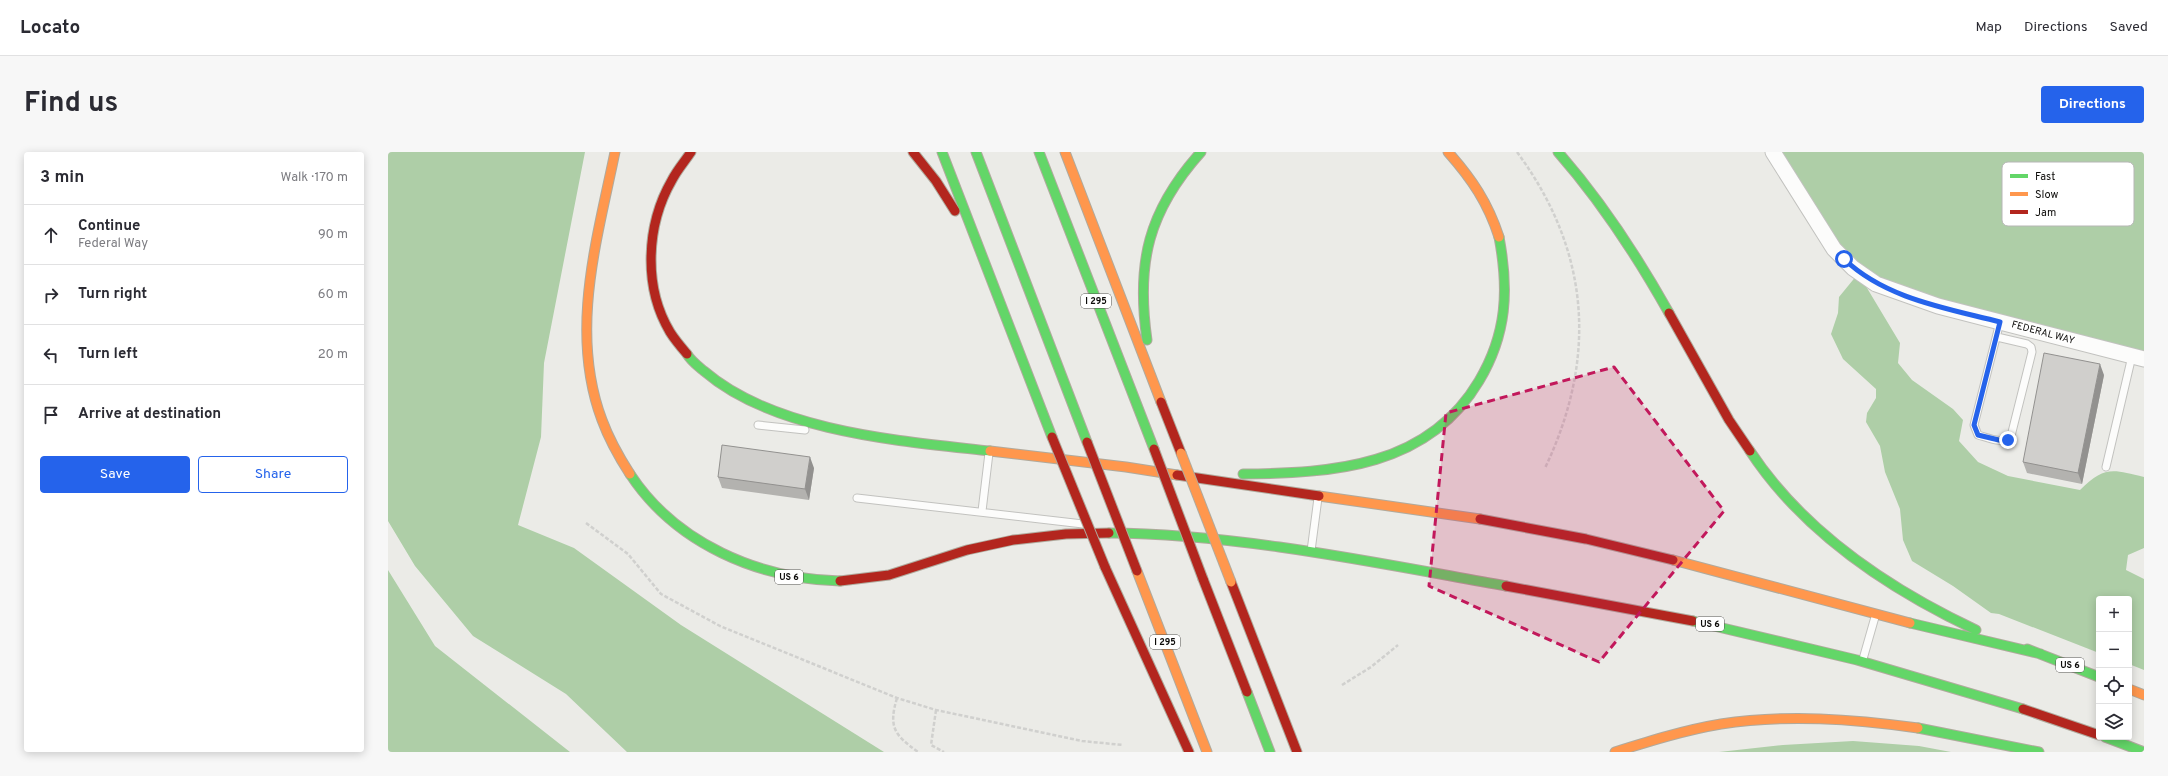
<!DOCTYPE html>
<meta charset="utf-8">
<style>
body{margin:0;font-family:Overpass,sans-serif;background:#f7f7f7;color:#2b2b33}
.controls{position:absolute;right:12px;bottom:12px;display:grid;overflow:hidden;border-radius:4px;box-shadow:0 2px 10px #0003}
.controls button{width:36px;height:36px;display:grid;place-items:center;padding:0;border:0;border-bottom:1px solid #e1e1e2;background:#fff;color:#2b2b33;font:20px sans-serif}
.stop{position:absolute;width:12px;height:12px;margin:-9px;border:3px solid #2563eb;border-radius:50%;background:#fff}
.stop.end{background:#2563eb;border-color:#fff;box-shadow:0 1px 4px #0008}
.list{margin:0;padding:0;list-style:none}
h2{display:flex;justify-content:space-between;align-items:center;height:52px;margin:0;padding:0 16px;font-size:17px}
h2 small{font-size:13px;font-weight:400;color:#7c7c81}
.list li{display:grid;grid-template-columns:26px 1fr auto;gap:12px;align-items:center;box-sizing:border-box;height:60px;padding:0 16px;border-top:1px solid #e1e1e2}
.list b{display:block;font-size:15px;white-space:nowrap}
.list p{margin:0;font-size:13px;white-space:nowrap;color:#7c7c81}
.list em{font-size:13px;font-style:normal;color:#7c7c81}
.actions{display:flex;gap:8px;padding:12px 16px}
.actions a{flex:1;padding:9px 0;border:1px solid #2563eb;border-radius:4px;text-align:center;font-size:14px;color:#2563eb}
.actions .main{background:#2563eb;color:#fff}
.icon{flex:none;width:22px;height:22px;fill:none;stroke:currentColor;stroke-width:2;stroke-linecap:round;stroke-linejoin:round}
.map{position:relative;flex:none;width:1756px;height:600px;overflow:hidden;border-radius:4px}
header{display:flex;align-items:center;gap:24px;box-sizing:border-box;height:56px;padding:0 20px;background:#fff;border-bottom:1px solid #e1e1e2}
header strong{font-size:19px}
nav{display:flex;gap:22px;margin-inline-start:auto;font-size:14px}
.intro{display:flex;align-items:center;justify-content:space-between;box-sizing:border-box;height:96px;padding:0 24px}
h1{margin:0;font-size:28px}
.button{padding:10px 18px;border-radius:4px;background:#2563eb;color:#fff;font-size:14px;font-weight:700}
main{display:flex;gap:24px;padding:0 24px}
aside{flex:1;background:#fff;border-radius:4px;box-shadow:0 2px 10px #0003}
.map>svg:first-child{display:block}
.forest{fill:#aecea7}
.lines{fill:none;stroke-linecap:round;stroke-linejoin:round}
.lane-casing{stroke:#c2c2bf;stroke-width:9}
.street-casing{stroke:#c2c2bf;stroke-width:17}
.fast-casing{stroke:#b0aa9d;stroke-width:11}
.slow-casing{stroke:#b0aa9d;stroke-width:11}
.jam-casing{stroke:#b0aa9d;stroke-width:11}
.path{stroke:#d0d0ce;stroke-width:2.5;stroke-dasharray:4 2;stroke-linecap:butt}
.lane{stroke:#fcfcfb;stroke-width:7}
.street{stroke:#fcfcfb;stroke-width:15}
.fast{stroke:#63d668;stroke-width:9}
.slow{stroke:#ff974d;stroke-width:9}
.jam{stroke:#b3261e;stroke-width:9}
.slow-bridge-casing{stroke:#b0aa9d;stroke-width:11;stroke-linecap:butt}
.jam-bridge-casing{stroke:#b0aa9d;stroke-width:11;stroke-linecap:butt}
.slow-bridge{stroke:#ff974d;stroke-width:9}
.jam-bridge{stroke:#b3261e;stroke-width:9}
.wall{fill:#b3b2af}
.shaded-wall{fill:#92918f}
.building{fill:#d0cfcc;stroke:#92918f}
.route{stroke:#2563eb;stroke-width:5}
.marked{fill:#c2185b;fill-opacity:0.2;stroke:#c2185b;stroke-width:3;stroke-dasharray:8 5;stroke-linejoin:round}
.labels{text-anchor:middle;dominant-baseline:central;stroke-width:3;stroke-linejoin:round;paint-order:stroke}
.shield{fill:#fff;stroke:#555453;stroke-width:1}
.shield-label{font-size:9px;font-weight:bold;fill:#0c0b09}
.street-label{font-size:10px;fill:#0c0b09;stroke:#fff}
.key{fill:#fff;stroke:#b6b6b5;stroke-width:1}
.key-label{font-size:11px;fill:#0c0b09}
</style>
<header>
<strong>Locato</strong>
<nav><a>Map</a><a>Directions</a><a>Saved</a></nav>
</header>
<div class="intro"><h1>Find us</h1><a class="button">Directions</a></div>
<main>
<aside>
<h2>3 min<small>Walk · 170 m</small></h2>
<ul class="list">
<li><svg class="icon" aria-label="ahead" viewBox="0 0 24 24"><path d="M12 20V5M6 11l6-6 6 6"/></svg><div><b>Continue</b><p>Federal Way</p></div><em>90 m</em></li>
<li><svg class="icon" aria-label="right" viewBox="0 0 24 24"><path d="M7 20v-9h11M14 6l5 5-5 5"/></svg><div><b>Turn right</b></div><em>60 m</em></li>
<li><svg class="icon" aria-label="left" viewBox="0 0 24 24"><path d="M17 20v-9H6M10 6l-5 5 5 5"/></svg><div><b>Turn left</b></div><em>20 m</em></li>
<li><svg class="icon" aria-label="arrive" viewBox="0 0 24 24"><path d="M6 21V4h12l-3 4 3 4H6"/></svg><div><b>Arrive at destination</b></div></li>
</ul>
<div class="actions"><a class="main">Save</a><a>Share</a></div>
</aside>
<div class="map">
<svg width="1756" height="600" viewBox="0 0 1756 600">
<rect width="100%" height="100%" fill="#ebebe7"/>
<!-- forest -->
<path class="forest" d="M0,0h197l-41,211 -3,74 -23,88 56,23 107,77 203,127h-257l-61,-58 -93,-58 -58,-70 -27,-45z
M1386,0h370v206l-191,-50 -94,-35z
M1469,123l7,8 36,60 -2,20 14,17 41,29 10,11 -4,21 19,21 30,14 72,14c24,-24 32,-21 64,-13v71l-16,7 -2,15 18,9v91l-15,-6v-65h-30v54l-100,-39 -8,-1 -38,-27 -41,-25 -9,-21 -3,-31 -15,-37 -5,-26 -14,-24 1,-9 9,-15v-9l-33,-30 -12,-25 7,-21 1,-16z
M0,418l47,76 135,106h-182z
M1465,589l66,5 32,6h-232l64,-7z"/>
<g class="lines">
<!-- lane casing -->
<g class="lane-casing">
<path id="lane" d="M1609,185l30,7 4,3 1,5 -21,84c-7,9 -22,2 -33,-1l-4,-10 26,-103
M370,273l47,5
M1718,315l26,-111
M469,346l226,26
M594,359l7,-58
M923,399l7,-53
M1475,507l12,-42"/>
</g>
<!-- street casing -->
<g class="street-casing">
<path id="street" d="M1385,0l61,97 19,19 23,16 62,22 206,53"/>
</g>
<!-- fast casing -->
<g class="fast-casing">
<path id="fast" d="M554,0l110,285
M588,0l111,290
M651,0l115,297
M1170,0c44,50 79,104 111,161
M759,188c-11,-77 1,-129 54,-188
M299,202c4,7 11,12 17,17 71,61 197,70 286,80
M1362,299c54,82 139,138 226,179
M242,322c46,70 129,105 210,107
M855,322c91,-1 185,-7 236,-93 28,-47 30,-91 20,-144
M721,381c131,1 268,30 397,53
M1305,469l164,39 166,49
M1522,471l131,31
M1639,497l72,28
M859,540l23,60
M1530,576l121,24
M1717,585l39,15"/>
</g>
<!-- slow casing -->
<g class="slow-casing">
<path id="slow" d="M227,0c-18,88 -46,180 -13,268 7,19 17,37 28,54
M677,0l96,250
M1060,0c24,27 40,51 51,85
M602,299l136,16 51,8
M931,344l161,23
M1285,408l237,63
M749,419l70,181
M1741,537l15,6
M1227,600c35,-11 70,-22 106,-28 66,-10 132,-5 197,4"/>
</g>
<!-- jam casing -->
<g class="jam-casing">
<path id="jam" d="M525,0l23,29 19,30
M1281,161l60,107 21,31
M299,202c-6,-7 -12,-14 -17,-22 -27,-45 -24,-107 2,-152 5,-10 13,-19 19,-28
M773,250l20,51
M789,323l142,21
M1092,367l106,20 87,21
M717,415l84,185
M815,427l44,113
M452,429l49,-6 78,-25 46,-10 53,-6 43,-1
M843,430l66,170
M1118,434l187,35
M1635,557l76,26"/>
</g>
<!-- path -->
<path class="path" d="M1129,0c73,99 81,205 28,316
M198,371l42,31 33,40 59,32 177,72 39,12 146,31 41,4
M954,533l29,-18 27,-22
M509,546c-9,30 -2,37 21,54
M548,558l-5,35 13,7"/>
<!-- lane -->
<use href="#lane" class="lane"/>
<!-- street -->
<use href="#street" class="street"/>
<!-- fast -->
<use href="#fast" class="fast"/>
<!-- slow -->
<use href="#slow" class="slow"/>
<!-- jam -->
<use href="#jam" class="jam"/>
<!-- slow-bridge casing -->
<g class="slow-bridge-casing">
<path id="slow-bridge" d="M793,301l50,129"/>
</g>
<!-- jam-bridge casing -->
<g class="jam-bridge-casing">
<path id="jam-bridge" d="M664,285l53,130
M699,290l50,129
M766,297l49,130"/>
</g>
<!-- slow-bridge -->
<use href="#slow-bridge" class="slow-bridge"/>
<!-- jam-bridge -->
<use href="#jam-bridge" class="jam-bridge"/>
</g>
<!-- wall -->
<path class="wall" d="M1716,223l-22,109 -55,-11 -4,-11z
M426,316l-5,32 -87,-12 -4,-11z"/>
<!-- shaded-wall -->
<path class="shaded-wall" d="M1712,212l4,11 -22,109 -4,-11z
M422,305l4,11 -5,32 -4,-11z"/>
<!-- building -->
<path class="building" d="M1656,201l56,11 -22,109 -55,-11z
M334,293l88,12 -5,32 -87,-12z"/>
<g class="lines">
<!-- route -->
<path class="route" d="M1456,107c42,40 102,49 156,63l-26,103 4,10 25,6 5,-1"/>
</g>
<!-- marked area -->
<path class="marked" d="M1226,215l110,144 -125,151 -170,-76 17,-173z"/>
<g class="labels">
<!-- shield labels -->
<g class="shield">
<rect x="693" y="142" width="30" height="14" rx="3"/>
<rect x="387" y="418" width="28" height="14" rx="3"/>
<rect x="1308" y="465" width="28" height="14" rx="3"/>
<rect x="762" y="483" width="30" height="14" rx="3"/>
<rect x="1668" y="506" width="28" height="14" rx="3"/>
</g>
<g class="shield-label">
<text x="708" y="149">I 295</text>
<text x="401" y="425">US 6</text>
<text x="1322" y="472">US 6</text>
<text x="777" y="490">I 295</text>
<text x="1682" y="513">US 6</text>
</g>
<!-- street labels -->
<g class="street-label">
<text transform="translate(1655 181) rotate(15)">FEDERAL WAY</text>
</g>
</g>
<!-- legend -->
<rect x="1614" y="10" width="132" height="64" rx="6" class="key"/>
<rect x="1622" y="22" width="18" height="4" fill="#63d668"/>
<rect x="1622" y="40" width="18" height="4" fill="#ff974d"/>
<rect x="1622" y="58" width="18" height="4" fill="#b3261e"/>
<g class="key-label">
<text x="1647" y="28">Fast</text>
<text x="1647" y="46">Slow</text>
<text x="1647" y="64">Jam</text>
</g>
</svg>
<div class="controls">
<button>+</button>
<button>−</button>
<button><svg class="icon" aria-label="locate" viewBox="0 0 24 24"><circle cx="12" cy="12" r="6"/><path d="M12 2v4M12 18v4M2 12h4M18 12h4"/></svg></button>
<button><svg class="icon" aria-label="layers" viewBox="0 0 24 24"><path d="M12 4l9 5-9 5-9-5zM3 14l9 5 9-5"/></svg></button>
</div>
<div class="stop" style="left:1456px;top:107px"></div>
<div class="stop end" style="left:1620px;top:288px"></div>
</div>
</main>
